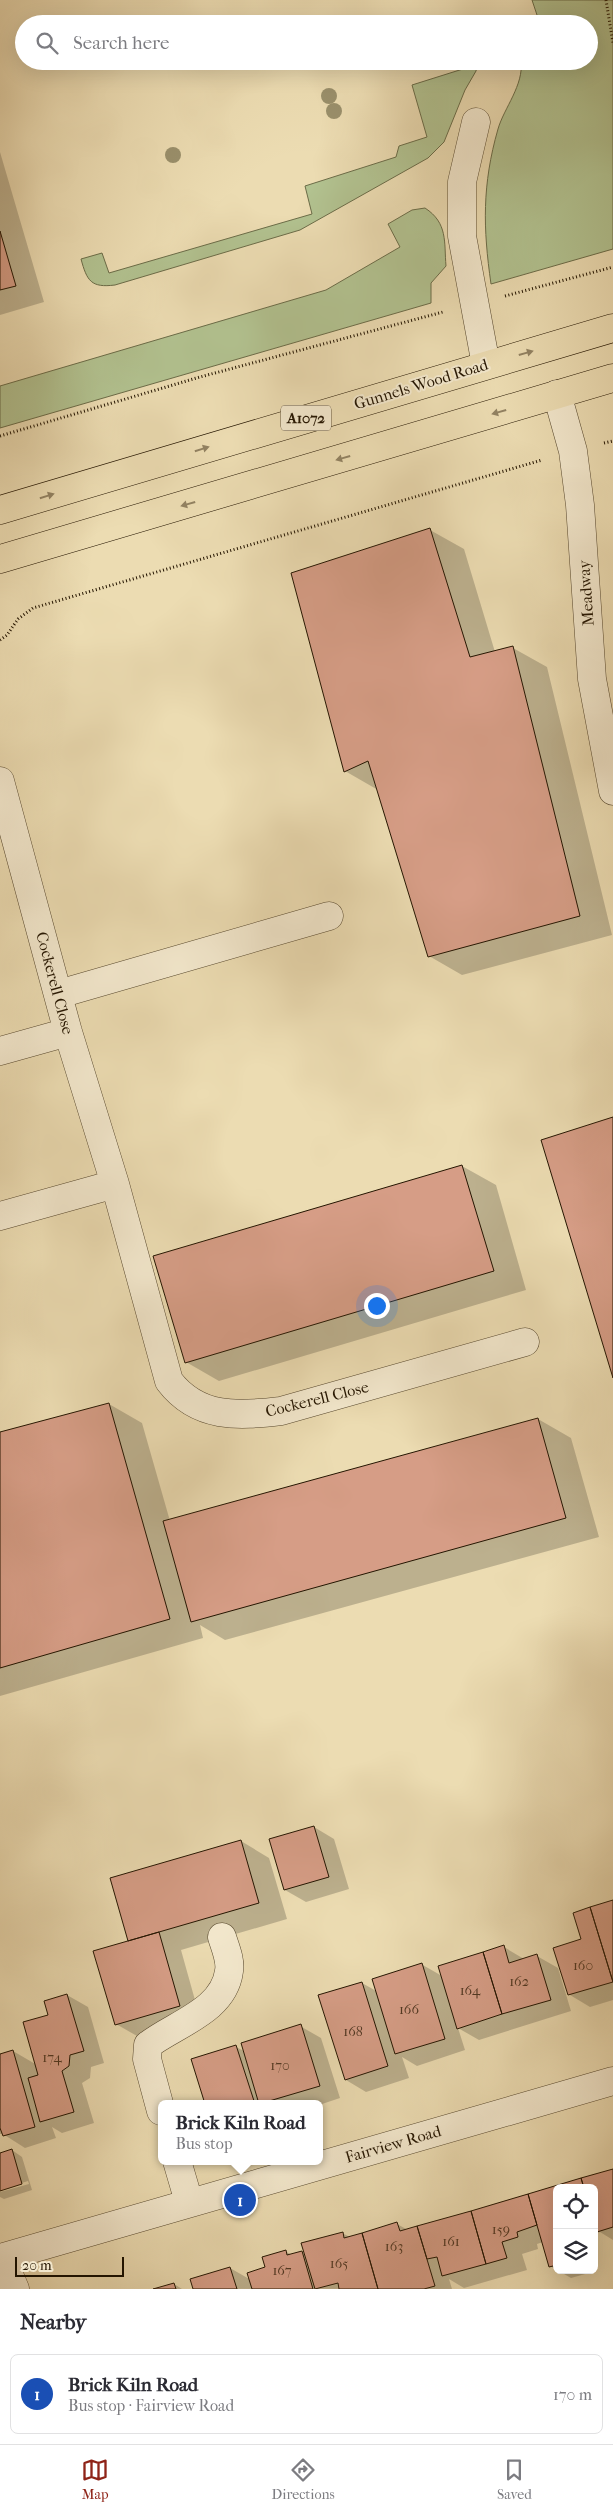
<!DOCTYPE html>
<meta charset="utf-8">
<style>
body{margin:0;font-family:"IM FELL French Canon",serif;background:#f2f2f3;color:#2b2b33}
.controls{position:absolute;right:15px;bottom:15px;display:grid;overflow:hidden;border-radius:8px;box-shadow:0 5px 20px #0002}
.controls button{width:45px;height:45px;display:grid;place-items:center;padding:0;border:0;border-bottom:1px solid #e1e1e2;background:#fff;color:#2b2b33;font:25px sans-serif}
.scale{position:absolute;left:15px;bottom:12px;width:109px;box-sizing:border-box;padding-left:5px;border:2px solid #241501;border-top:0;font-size:14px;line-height:18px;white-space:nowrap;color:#241501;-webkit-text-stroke:4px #f3e8cd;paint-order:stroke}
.you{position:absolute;left:376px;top:1305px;width:18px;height:18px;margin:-12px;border:4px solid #fff;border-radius:50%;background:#1a73e8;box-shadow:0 0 0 8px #1a73e833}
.badge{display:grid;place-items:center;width:32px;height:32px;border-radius:50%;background:#8f2418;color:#fff;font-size:16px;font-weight:700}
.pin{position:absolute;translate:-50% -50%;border:2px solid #fff;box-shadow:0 1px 5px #0006}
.popup{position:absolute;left:158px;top:2100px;width:165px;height:65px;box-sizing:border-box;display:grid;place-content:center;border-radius:8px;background:#fff;filter:drop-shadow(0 1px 4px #0005);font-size:16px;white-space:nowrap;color:#7c7c81}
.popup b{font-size:19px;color:#2b2b33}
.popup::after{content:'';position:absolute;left:50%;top:100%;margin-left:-10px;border:10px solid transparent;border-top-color:#fff}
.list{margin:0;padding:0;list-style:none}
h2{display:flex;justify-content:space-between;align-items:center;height:65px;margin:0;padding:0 20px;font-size:21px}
h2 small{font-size:16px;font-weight:400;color:#7c7c81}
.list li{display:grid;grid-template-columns:32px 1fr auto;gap:15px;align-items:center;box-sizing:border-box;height:80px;margin:0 10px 10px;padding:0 10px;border:1px solid #e1e1e2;border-radius:8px}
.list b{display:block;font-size:19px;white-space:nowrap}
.list p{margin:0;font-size:16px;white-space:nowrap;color:#7c7c81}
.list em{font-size:16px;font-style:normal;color:#7c7c81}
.icon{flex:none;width:28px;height:28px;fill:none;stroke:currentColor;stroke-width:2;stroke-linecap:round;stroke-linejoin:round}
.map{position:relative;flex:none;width:613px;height:2289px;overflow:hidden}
.search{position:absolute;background:#fff;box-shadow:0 5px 20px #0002;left:15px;right:15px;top:15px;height:55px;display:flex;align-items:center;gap:12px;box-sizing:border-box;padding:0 18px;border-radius:28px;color:#7c7c81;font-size:19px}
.sheet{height:155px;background:#fff}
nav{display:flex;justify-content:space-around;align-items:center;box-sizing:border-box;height:70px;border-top:1px solid #e1e1e2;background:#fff;font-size:14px;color:#7c7c81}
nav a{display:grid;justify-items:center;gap:2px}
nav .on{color:#8f2418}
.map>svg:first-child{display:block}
.green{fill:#b2c290;stroke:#6b6c48}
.shadow{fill:#0003}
.building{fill:#d69d86;stroke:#241501}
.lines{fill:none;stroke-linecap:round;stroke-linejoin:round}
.minor-casing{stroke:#56472d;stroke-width:29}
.major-casing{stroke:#241501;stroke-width:29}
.path{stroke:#241501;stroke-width:3;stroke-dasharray:1 2.5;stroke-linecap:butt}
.minor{stroke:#f3e8cd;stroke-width:28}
.major{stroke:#ecdcb2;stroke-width:28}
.tree{fill:#9a906c}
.oneway{fill:#928262}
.labels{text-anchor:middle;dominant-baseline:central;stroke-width:4;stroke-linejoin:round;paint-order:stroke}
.number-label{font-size:14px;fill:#503722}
.shield{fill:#f3e8cd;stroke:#62543e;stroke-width:1}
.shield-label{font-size:15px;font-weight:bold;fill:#241501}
.street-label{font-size:16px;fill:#241501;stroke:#f3e8cd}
</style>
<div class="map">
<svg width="613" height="2289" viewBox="0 0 613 2289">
<rect width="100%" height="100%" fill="#ecdcb2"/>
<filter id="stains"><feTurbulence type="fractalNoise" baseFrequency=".004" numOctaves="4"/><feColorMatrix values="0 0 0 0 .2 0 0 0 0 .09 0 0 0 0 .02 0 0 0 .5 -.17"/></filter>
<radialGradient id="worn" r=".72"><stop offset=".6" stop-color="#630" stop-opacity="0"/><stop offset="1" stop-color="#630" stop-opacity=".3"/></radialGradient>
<!-- green -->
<path class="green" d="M532,0h81v249l-122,35c-8,-56 -9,-99 7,-155 6,-21 26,-44 23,-68h68v-37h-49z
M464,61h14l-2,10 -11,19 -21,52 -16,16 -128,72 -185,55c-24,3 -28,-4 -34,-26l21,-6 7,20 203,-59 -7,-28 91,-29 3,-11 28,-9 -15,-52 54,-17z
M425,208c23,15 19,34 21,58l-15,17v20l-431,125v-42l326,-96 74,-43 -12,-23 24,-14z"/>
<!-- shadow -->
<path class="shadow" d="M0,152l44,150 -44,13z
M430,530l34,19 31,103 18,-4 34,19 65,268 -150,40 -33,-19 -51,-166 -33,-19z
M462,1166l34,19 30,105 -307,91 -33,-19z
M109,1404l33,19 28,98 368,-102 33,19 28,99 -374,103 -25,-15 3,13 -203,58v-262z
M314,1827l20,12 15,50 -43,13 -21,-12z
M241,1841l28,17 18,61 -106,31 19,68 -63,18 -21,-12 14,-83z
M613,1902v98l-23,7 -20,-12 -15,-46 27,-9z
M504,1947l20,12 13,-3 21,12 13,43 -92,29 -21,-12 7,22 -48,16 -15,-9 7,21 -43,14 -20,-12 16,-97 16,9 43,-28 21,12z
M67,1995l21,12 16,56 -13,4 -1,11 -8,5 12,40 -32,10 -10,-6 4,11 -31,10 -22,-14h-3v-79l13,-4 24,14 12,-49z
M300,2026l21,12 19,60 -21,7 -112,-1 29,-57 8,4z
M12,2150l10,7 10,33 -28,9 -4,-2v-5l29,-8 -1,-3 -28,9v-36z
M613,2170v70l-13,-8 -6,2v-46h-37v82l-7,-4 -7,-24 -6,2 1,5 -16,5 5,16 -63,18 -15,-9 3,10h-257l35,-21 21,12 34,-29 7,4 10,-3 4,2 36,-21 8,4 47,-13 11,6z
M594,2265l2,6 -25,7 -14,-8h37z
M174,2284l8,5h-24z"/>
<!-- building -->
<path class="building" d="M0,231l16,55 -16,4z
M430,528l40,129 43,-11 67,270 -152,41 -60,-196 -24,11 -53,-199z
M613,1117v261l-72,-238z
M462,1165l32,106 -309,92 -32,-107z
M109,1403l61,216 -170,49v-236z
M538,1418l28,100 -375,104 -28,-101z
M314,1826l15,51 -45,13 -15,-51z
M241,1840l18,63 -131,38 -18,-63z
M613,1900v82l-23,-75z
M590,1907l23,75 -45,13 -15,-47 28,-9 -8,-26z
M159,1932l21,74 -65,19 -22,-74z
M504,1945l5,18 28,-9 14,46 -49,14 -19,-62z
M483,1952l19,62 -45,15 -19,-63z
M422,1963l23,76 -50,15 -23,-75z
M362,1982l26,84 -43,14 -27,-85z
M67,1994l17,57 -14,4 -1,11 -7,5 12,41 -34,10 -12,-44 10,-3 -15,-53 25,-7 -4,-14z
M301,2024l19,62 -61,18 -18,-61z
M236,2045l19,59h-50l-14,-45z
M13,2050l22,77 -32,9 -3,-8v-74z
M12,2149l10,35 -22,7v-38z
M613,2169v58l-16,5 -3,-8v-36h-10l-3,-10z
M581,2178l3,10h-27v77l-8,2 -21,-73z
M528,2194l9,31 -20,7 1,5 -16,5 5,16 -21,6 -15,-53z
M471,2211l15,53 -44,12 -5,-19 -10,2 -10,-33z
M397,2222l3,9 17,-5 18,60 -11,3h-46l-16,-56z
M343,2232l1,6 18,-5 16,56h-39l-1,-6 -23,6 -14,-46z
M286,2250l1,5 15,-4 11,38h-61l-5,-16 18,-6 -3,-10z
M230,2267l7,22h-44l-3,-10z
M174,2283l2,6h-23z"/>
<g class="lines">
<!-- minor casing -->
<g class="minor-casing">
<path id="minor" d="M476,122l-14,60v54l24,129
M557,394l16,57 7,54 12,174 21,112
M0,781l68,251 47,152 54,197c29,38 69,35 112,30l244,-69
M59,994l270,-78
M0,1051l68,-19
M0,1216l115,-32
M161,2111l-14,-52 1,-14c27,-21 76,-34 81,-74 2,-11 -4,-24 -7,-34
M177,2161l12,41
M0,2258l613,-177
M2,2258l13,31"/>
</g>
<!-- major casing -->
<g class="major-casing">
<path id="major" d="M0,510l613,-182
M0,559l613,-181"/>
</g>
<!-- path -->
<path class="path" d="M606,0l7,43
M505,296l108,-29
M0,436l200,-59 243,-65
M604,443l9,-2
M0,640l7,-5 11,-16 15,-11 509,-148"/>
<!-- minor -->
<use href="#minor" class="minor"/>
<!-- major -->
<use href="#major" class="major"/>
</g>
<!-- trees -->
<g class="tree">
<circle cx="329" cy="96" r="8"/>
<circle cx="334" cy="111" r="8"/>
<circle cx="173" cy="155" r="8"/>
</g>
<!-- one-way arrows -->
<defs><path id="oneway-solid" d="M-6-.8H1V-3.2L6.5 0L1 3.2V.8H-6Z" transform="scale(1.25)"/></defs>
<g class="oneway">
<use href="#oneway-solid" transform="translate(526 353) rotate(-16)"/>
<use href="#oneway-solid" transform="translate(499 412) rotate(164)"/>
<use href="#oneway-solid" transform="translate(202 449) rotate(-17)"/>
<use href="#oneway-solid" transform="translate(343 458) rotate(164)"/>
<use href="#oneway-solid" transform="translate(47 496) rotate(-17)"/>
<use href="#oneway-solid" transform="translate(188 504) rotate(164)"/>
</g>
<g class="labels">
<!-- number labels -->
<g class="number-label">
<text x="583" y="1965">160</text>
<text x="519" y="1981">162</text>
<text x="470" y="1990">164</text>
<text x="409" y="2009">166</text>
<text x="353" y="2031">168</text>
<text x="52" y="2057">174</text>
<text x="280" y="2065">170</text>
<text x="501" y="2229">159</text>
<text x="451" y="2241">161</text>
<text x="394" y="2246">163</text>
<text x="339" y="2263">165</text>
<text x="282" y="2270">167</text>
</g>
<!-- shield labels -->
<rect class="shield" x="281" y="405.5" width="50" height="25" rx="4"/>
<g class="shield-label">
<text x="306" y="418">A1072</text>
</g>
<!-- street labels -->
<g class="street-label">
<text transform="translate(421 384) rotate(-17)">Gunnels Wood Road</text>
<text transform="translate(586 593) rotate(-94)">Meadway</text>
<text transform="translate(55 983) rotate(75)">Cockerell Close</text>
<text transform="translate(317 1399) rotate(-14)">Cockerell Close</text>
<text transform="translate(393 2144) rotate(-16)">Fairview Road</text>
</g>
</g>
<rect width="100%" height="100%" filter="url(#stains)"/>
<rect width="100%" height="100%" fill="url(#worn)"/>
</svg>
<div class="controls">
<button><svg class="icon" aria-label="locate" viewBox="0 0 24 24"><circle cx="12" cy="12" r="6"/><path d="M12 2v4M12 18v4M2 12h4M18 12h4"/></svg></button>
<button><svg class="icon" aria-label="layers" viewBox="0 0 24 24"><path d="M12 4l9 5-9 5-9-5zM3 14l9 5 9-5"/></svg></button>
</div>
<div class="scale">20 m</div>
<div class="you"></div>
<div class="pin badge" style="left:240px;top:2200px;background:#1a4fb4">1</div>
<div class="popup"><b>Brick Kiln Road</b>Bus stop</div>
<div class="search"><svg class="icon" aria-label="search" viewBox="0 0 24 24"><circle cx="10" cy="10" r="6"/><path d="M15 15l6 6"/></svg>Search here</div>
</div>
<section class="sheet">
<h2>Nearby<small></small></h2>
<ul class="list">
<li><span class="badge" style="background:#1a4fb4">1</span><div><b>Brick Kiln Road</b><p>Bus stop · Fairview Road</p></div><em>170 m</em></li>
</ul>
</section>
<nav>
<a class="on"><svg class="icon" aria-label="map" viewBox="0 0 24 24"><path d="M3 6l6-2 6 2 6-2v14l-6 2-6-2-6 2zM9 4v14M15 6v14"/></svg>Map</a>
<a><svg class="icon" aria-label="directions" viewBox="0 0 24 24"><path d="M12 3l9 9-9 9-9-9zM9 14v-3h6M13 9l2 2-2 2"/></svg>Directions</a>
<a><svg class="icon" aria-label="saved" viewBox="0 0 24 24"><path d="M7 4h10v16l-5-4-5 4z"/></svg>Saved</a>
</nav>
